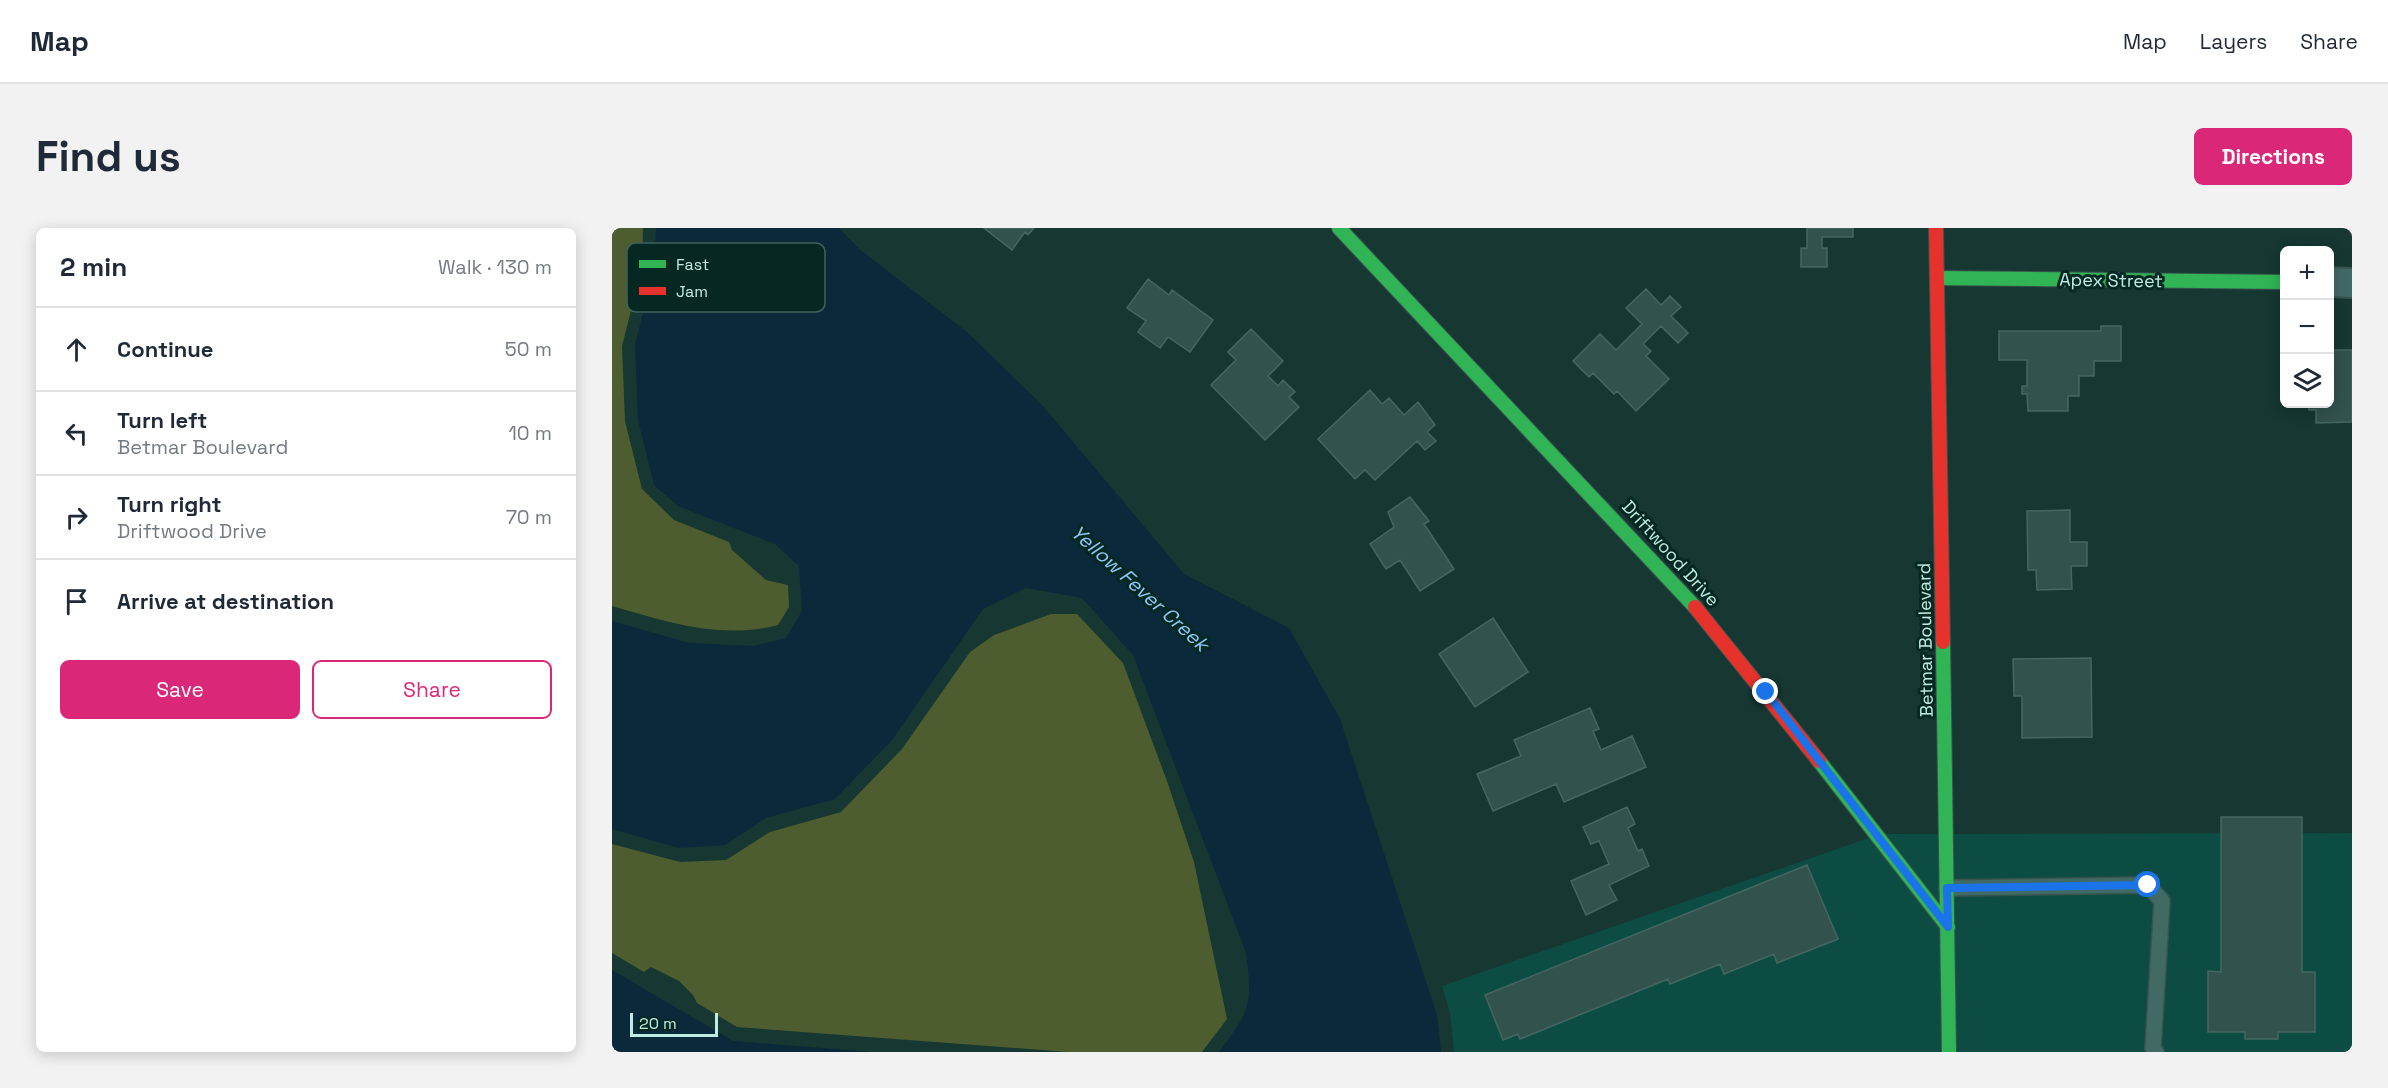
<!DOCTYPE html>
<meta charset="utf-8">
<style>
body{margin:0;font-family:"Space Grotesk",sans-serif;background:#f2f2f3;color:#1f2937}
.controls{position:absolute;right:18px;top:18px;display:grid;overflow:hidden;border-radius:9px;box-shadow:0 3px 15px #0003}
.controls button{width:54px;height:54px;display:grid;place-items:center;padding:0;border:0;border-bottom:2px solid #e0e1e3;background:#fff;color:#1f2937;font:30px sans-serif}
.scale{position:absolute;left:18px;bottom:15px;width:88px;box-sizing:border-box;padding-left:6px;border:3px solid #beece2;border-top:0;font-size:16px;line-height:21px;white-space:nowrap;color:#beece2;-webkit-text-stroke:4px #062823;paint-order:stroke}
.stop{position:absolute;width:18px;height:18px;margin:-14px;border:4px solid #1a73e8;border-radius:50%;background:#fff}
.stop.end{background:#1a73e8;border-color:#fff;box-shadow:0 2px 6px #0008}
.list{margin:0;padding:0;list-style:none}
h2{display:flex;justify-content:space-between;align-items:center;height:78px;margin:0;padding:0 24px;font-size:26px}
h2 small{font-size:20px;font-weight:400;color:#747a83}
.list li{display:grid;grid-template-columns:39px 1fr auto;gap:18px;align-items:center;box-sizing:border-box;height:84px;padding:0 24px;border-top:2px solid #e0e1e3}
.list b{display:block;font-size:22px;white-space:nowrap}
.list p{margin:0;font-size:20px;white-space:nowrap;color:#747a83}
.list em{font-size:20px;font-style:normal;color:#747a83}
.actions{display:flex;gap:12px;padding:18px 24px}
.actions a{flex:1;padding:14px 0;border:2px solid #db2777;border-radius:9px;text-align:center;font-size:21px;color:#db2777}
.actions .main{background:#db2777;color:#fff}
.icon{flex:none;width:33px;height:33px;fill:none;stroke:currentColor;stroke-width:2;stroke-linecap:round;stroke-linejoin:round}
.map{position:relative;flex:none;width:1740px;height:824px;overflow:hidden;border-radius:9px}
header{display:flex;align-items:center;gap:36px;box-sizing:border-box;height:84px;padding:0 30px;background:#fff;border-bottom:2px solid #e0e1e3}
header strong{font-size:28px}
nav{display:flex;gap:33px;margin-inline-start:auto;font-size:21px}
.intro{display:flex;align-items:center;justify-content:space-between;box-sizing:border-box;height:144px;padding:0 36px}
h1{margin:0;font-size:42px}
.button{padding:15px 27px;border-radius:9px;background:#db2777;color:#fff;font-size:21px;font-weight:700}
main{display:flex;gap:36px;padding:0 36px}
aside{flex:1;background:#fff;border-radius:9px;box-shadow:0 3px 15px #0003}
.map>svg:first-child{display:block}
.built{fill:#0d4c43}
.green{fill:#4d5d2f}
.water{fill:#0a293a}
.building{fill:#32524d;stroke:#456762;stroke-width:1.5}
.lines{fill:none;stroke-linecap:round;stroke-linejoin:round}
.lane-casing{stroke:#39544f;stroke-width:18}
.street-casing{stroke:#39544f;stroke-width:32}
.fast-casing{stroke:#39544f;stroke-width:16}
.jam-casing{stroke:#39544f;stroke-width:16}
.lane{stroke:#426a65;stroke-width:15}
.street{stroke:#426a65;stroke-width:28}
.fast{stroke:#30b455;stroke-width:14}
.jam{stroke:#e5322d;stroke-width:14}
.route{stroke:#1a73e8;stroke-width:8}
.labels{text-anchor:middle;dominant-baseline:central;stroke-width:6;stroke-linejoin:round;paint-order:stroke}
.street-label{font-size:18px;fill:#beece2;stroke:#062823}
.water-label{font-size:20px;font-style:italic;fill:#8bcaf8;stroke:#062823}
.key{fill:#062823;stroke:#3d635c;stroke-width:1.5}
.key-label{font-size:16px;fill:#beece2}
</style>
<header>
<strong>Map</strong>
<nav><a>Map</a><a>Layers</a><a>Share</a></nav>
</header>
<div class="intro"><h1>Find us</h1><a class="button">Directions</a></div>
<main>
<aside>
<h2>2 min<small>Walk · 130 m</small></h2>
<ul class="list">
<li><svg class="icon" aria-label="ahead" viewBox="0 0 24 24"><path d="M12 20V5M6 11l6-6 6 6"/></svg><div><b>Continue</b></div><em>50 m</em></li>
<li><svg class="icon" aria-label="left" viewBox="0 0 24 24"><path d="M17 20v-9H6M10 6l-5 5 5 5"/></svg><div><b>Turn left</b><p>Betmar Boulevard</p></div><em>10 m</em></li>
<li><svg class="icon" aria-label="right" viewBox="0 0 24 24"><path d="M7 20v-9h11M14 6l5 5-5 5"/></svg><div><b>Turn right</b><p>Driftwood Drive</p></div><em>70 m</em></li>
<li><svg class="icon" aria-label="arrive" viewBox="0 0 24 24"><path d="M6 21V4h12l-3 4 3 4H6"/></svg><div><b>Arrive at destination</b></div></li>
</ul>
<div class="actions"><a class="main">Save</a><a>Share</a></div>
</aside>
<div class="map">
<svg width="1740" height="824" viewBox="0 0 1740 824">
<rect width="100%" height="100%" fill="#163732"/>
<!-- built -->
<path class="built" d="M1740,605v219h-898l-4,-39 -8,-27 438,-152z"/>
<!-- green -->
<path class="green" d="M0,0h31l-1,40 -20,78 3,75 17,68 32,31 55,22 3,8 34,30 22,5 1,22 -11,18c-57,15 -111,-3 -166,-19z
M439,386h26l46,49 44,118 27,81 33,157 -25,33h-134l-331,-25 -40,-24 -4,-8 -14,-14 -28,-14 -7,5 -32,-19v-109l68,18 46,-2 44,-28 71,-20 61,-63 68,-97 24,-17z"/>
<!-- water -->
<path class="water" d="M44,0h183l20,21 108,83 75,73 142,169 105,54 51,91 97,296 4,37h-222c31,-41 34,-48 27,-99l-113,-298 -51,-57 -56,-10 -43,21 -91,131 -57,59 -69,19 -41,27 -46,3 -67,-19v-208l77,22 65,3 32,-8 16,-27 -3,-45 -24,-22 -97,-38 -24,-21 -16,-65 -3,-75 19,-75z
M0,742l121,71 140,11h-261z"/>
<!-- building -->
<path class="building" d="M372,0h50l-6,7 -3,-3 -13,18z
M1195,0h46v9h-31v11h5v19h-26v-19h6z
M536,51l21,16 3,-5 41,30 -23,32 -22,-15 -8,11 -22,-16 8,-11 -19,-13z
M1034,61l15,16 9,-9 11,11 -10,9 17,17 -10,10 -17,-17 -18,18 8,7 -5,5 23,23 -33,32 -19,-20 -3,3 -21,-21 -4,4 -16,-16 27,-27 16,16 26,-26 -16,-16z
M1489,98h20v35h-27v15h-15v20h-11v15h-40l-1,-17h-5v-8h5v-26h-28v-29h102z
M639,101l32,32 -15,15 10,10 5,-6 12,12 -6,5 10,10 -34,33 -54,-55 25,-25 -8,-8z
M1718,122h22v72l-36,1v-13h-7v-6h21z
M758,162l12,14 7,-6 15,17 14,-13 17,23 -8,7 9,9 -11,9 -8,-9 -42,39 -10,-10 -10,9 -37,-40z
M798,269l19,24 -5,3 30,45 -34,22 -20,-31 -14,9 -16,-25 24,-17 -6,-15z
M1458,282v32h17v24h-16l1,23 -35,1 -1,-20h-8l-1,-59z
M881,390l35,54 -53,35 -36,-53z
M1479,430l1,79 -70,1v-42h-8l-1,-37z
M978,480l9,21 -6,2 8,19 31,-14 14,31 -82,35 -8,-18 -63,27 -16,-37 44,-18 -7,-16z
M1015,579l8,17 -7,4 10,23 4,-2 7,17 -40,19 8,15 -31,15 -15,-34 38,-17 -10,-23 -8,3 -8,-17z
M1609,589h81v155h13v60h-37v7h-33v-7h-37v-61l13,1z
M1195,637l31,74 -61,24 -3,-9 -50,20 -4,-10 -50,20 -2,-5 -148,60 -2,-5 -15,6 -18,-45z"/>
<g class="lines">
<!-- lane casing -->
<g class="lane-casing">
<path id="lane" d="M1335,660l201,-3 14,16 -9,147 3,4"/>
</g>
<!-- street casing -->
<g class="street-casing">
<path id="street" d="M1718,54l22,1"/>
</g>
<!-- fast casing -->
<g class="fast-casing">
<path id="fast" d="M727,0l356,379
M1325,50l347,4
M1331,414l6,410
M1207,533l129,166"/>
</g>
<!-- jam casing -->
<g class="jam-casing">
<path id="jam" d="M1324,0l7,414
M1083,379l124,154"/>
</g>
<!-- lane -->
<use href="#lane" class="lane"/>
<!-- street -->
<use href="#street" class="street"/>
<!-- fast -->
<use href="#fast" class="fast"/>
<!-- jam -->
<use href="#jam" class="jam"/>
</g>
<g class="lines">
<!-- route -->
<path class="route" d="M1154,464l182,235 -1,-39 201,-3"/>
</g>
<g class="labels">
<!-- street labels -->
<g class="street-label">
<text transform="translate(1499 52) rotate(1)">Apex Street</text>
<text transform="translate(1059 325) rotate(48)">Driftwood Drive</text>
<text transform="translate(1313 412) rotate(-91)">Betmar Boulevard</text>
</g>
<!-- water labels -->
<g class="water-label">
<text transform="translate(528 360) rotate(42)">Yellow Fever Creek</text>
</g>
</g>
<!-- legend -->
<rect x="15" y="15" width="198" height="69" rx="9" class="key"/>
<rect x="27" y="32" width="27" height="8" fill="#30b455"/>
<rect x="27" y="59" width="27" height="8" fill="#e5322d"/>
<g class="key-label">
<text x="64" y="42">Fast</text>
<text x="64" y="69">Jam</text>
</g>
</svg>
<div class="controls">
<button>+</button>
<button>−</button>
<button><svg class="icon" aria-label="layers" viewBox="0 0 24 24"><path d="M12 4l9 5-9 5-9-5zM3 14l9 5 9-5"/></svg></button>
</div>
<div class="scale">20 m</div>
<div class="stop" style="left:1536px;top:657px"></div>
<div class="stop end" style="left:1154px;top:464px"></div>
</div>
</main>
